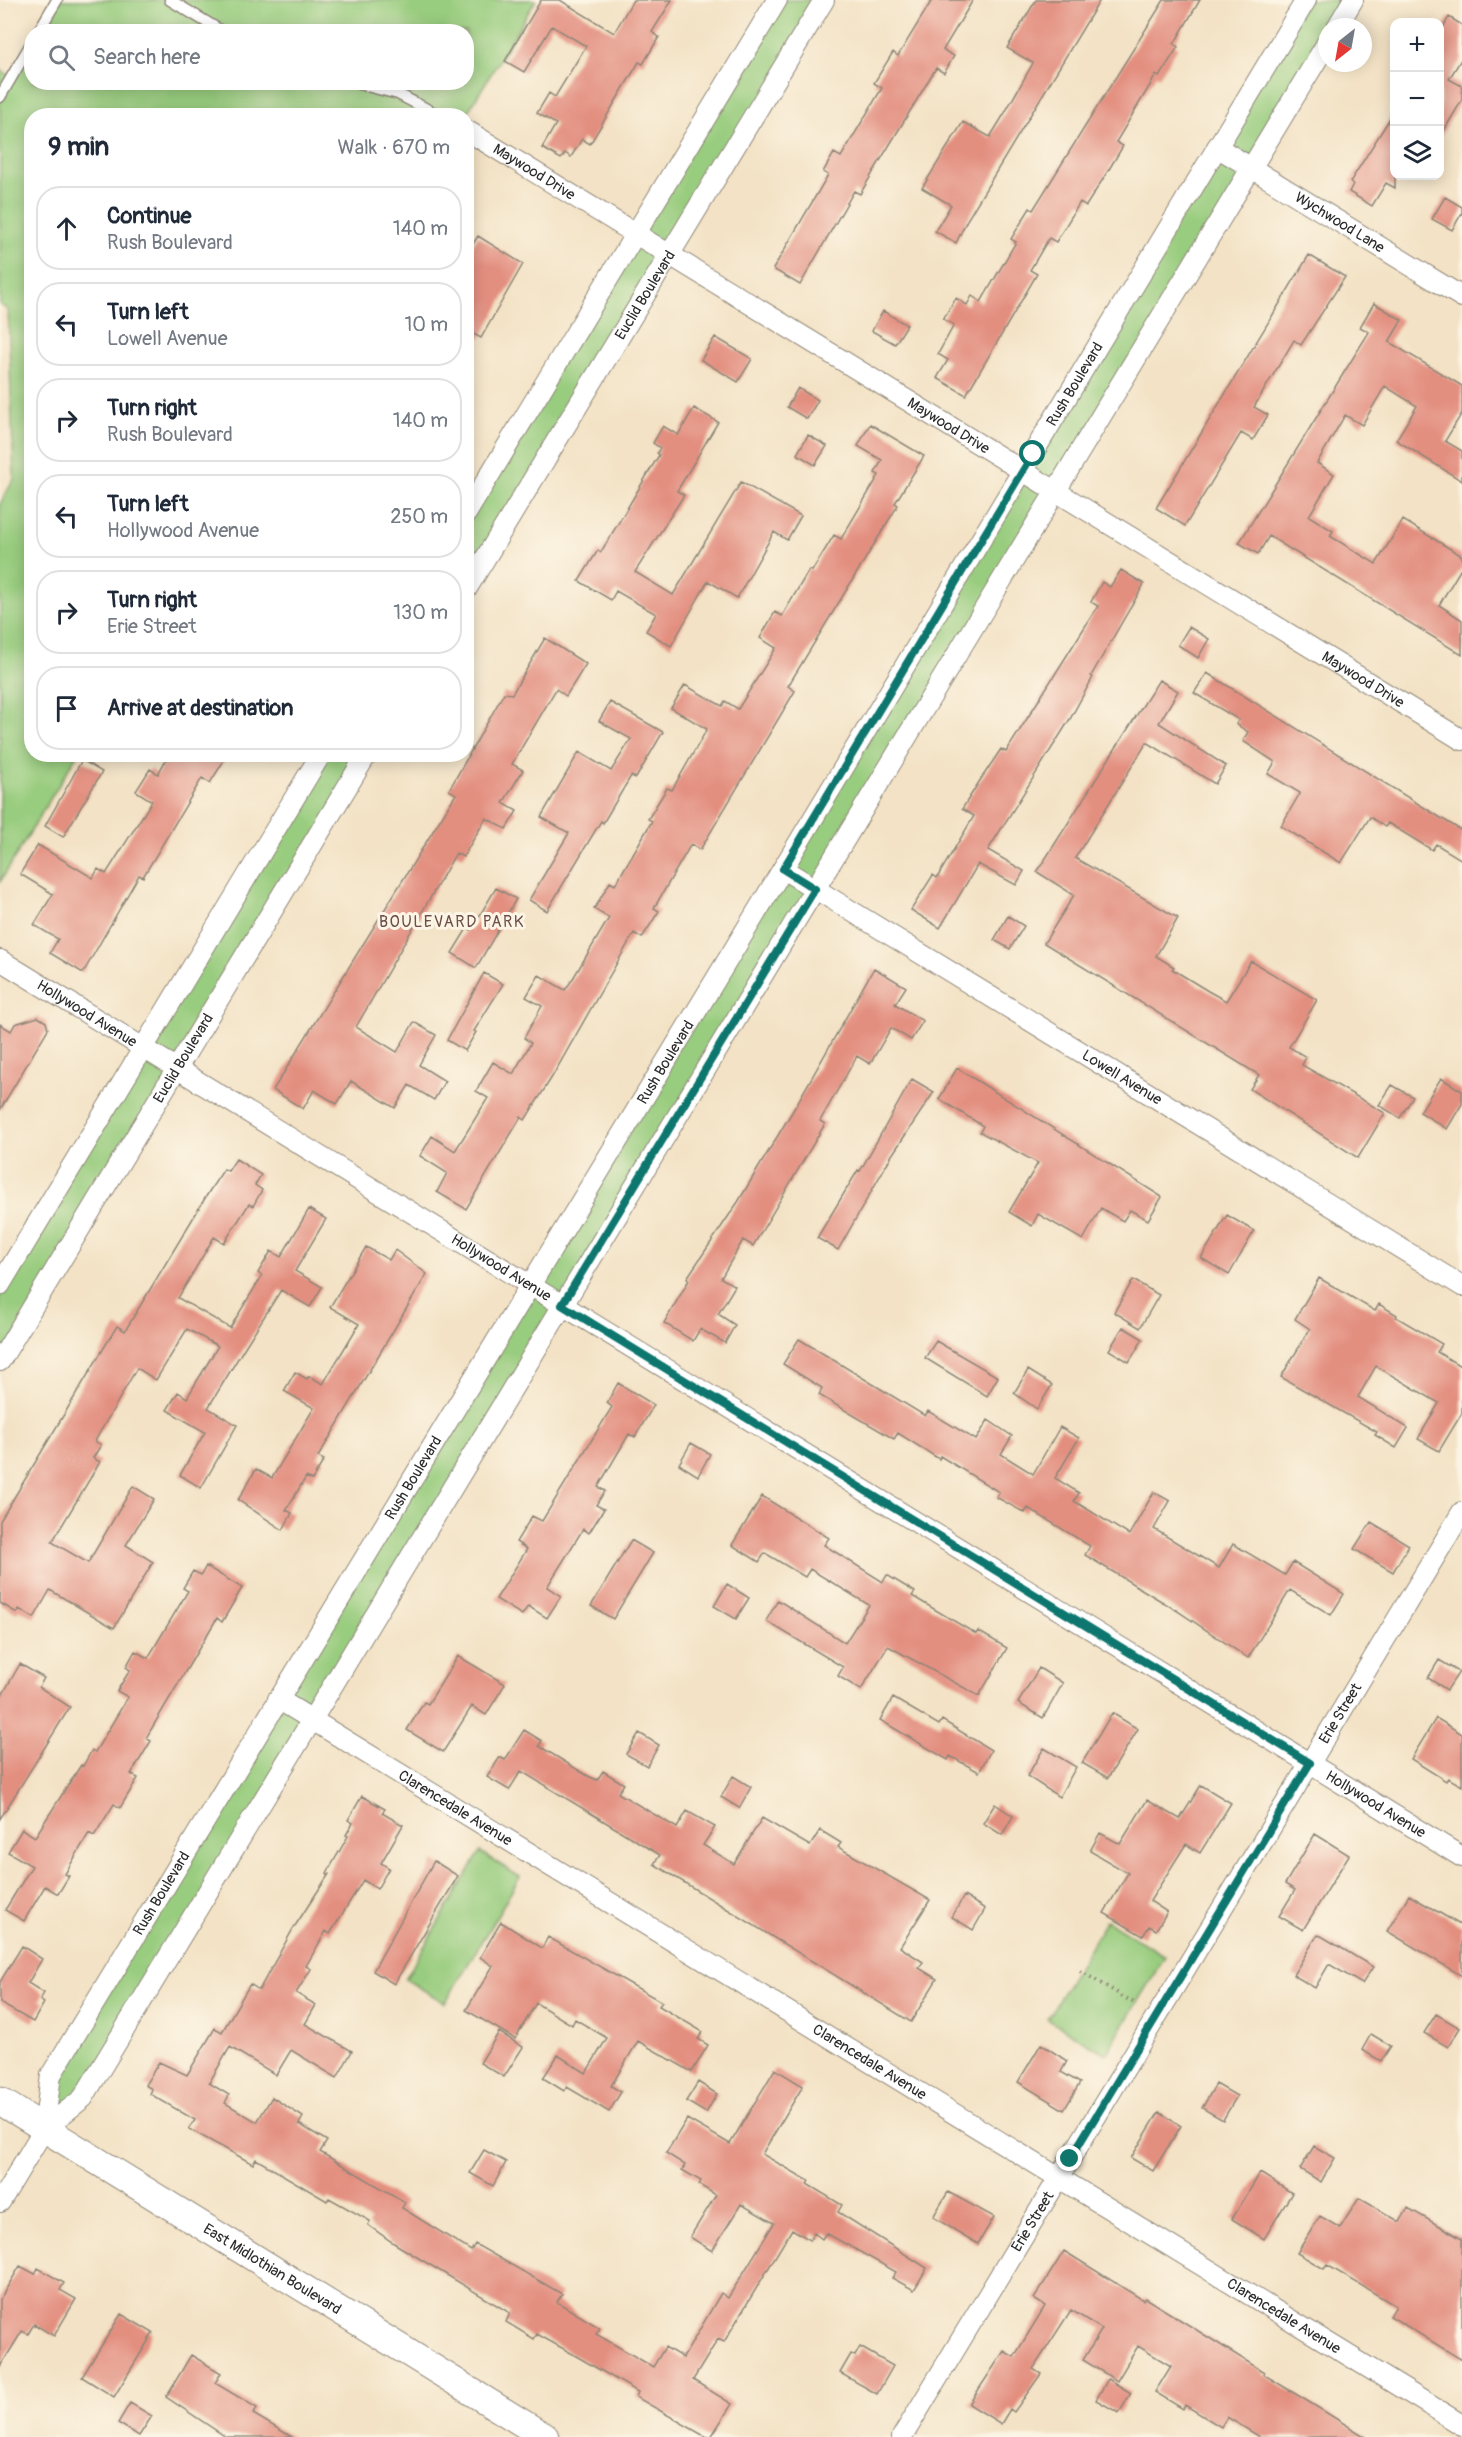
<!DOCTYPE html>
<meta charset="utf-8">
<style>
body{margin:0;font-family:Pangolin,sans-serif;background:#f6f6f7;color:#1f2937}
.controls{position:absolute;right:18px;top:18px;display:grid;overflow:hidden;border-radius:12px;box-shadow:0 3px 15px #0003}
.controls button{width:54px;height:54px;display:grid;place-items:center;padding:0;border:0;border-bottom:2px solid #e0e1e3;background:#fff;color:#1f2937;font:30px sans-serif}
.compass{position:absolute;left:1318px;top:18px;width:54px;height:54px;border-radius:50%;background:#fff;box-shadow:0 3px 15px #0003;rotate:211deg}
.stop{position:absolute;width:18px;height:18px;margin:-14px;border:4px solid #0f766e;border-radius:50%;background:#fff}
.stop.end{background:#0f766e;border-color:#fff;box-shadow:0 2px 6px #0008}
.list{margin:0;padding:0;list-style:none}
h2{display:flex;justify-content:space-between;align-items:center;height:78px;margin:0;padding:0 24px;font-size:26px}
h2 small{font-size:20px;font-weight:400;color:#747a83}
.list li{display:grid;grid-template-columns:39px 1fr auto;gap:18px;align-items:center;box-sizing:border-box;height:84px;margin:0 12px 12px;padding:0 12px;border:2px solid #e0e1e3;border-radius:24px}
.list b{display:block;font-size:22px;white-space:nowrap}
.list p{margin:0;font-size:20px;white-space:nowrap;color:#747a83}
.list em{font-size:20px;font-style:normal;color:#747a83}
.icon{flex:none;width:33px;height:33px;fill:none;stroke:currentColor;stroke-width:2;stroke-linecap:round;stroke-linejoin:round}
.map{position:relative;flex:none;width:1462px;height:2437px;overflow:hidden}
.search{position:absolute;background:#fff;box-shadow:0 3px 15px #0003;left:24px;top:24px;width:450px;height:66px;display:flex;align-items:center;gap:15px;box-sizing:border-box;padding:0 21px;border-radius:24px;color:#747a83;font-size:22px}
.panel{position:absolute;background:#fff;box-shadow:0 3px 15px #0003;left:24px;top:108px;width:450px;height:654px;border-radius:24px}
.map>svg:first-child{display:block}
.green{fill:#98cc7e;stroke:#627c54;stroke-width:1.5}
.building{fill:#e38f80}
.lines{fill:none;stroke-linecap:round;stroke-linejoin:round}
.service-casing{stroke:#8f8678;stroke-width:13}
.minor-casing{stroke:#8f8678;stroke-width:22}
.secondary-casing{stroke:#8f8678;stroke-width:29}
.path{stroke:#8f8678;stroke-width:4;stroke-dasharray:1.5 4.5;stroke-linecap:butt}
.service{stroke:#fff;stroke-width:10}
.minor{stroke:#fff;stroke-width:20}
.secondary{stroke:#fff;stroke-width:27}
.route{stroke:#0f766e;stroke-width:8}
.labels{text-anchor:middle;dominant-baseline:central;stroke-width:6;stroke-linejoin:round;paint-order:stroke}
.street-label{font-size:15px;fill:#2b2b2b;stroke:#fcf5e5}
.neighbourhood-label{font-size:16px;letter-spacing:1.5px;fill:#6b4e49;stroke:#fcf5e5}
</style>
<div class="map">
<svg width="1462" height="2437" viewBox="0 0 1462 2437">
<rect width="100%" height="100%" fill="#fcf5e5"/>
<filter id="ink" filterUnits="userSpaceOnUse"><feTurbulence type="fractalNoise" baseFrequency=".0167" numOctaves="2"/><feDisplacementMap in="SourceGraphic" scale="12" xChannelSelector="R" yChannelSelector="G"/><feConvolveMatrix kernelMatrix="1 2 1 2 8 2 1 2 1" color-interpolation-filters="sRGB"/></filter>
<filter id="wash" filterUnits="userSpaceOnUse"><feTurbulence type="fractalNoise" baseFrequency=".008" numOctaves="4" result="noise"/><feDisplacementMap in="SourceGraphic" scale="24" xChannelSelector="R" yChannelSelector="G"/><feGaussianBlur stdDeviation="1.35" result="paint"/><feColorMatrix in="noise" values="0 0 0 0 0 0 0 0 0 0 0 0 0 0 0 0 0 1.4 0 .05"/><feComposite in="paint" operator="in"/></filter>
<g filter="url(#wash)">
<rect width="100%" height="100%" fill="#f3e2c5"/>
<!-- green -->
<path class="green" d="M59,0h477l-70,115 -434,1v638l45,1 -77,127v-378l14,-25 -6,-169 -8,-5v-235l10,6 21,-32 1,38h434v-50l-427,-1z
M777,0h47l-357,590 -1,-76z
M1306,0h47l-16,27h-10v16l-1244,2055 -39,31 7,-54z
M321,755h46l-367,606v-76z
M480,1852l40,25 -75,126 -40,-24z
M1106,1920l59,36 -59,98 -59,-35z"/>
<g id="blocks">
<!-- building -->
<path class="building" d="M541,0h19l54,33 19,-33h39l-20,32 7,5 -16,27 -4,-2 -49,82 -8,-5 -11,18 -6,-4 -4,6 -19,-11 14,-24 -19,-11 12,-20 6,4 31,-51 -34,-20 -28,46 -19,-11z
M932,0h41l-30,50 11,6 -10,17 -8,-5 -76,126 -6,-3 -54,94 -27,-16 55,-94 -5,-3 11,-19 7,4 41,-69 -8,-5 19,-31 5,4z
M1036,0h64l-133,220 -11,23 -21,-12 16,-26 -29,-17 41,-66 27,15 13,-21 30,-53 -26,-15z
M1164,0h36l-26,44 4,3 -19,30 -3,-2 -40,67 7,4 -15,25 -22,35 -6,-4 -24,40 -7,-4 -19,32 7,4 -71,121 -29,-17 11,-18 -10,-6 16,-29 -11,-6 13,-21 11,7 5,-9 9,6 35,-60 -5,-3 19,-31 3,2z
M1449,17l13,8v33l-13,21 13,7v14l-22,37v-104z
M1395,110v78l-9,-5 -14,23 -23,-14 4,-8 -3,-2z
M1445,197l17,10v6l-10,17 -20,-11z
M478,236l45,28 -42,74 -15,-8v-75z
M1309,255l36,22 -44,68 -7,-5 -40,67 14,8 -15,25 -12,-7 -56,93 -29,-18z
M1374,303l28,17 -13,22 73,44v27l-17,28 17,10v30l-66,-41 21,-34 -32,-20 -23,39 -17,-10 -28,48 17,11 -25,42 24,15 -3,5 46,28 27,-44 59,36v11l-23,38 23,15v35l-193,-119 -11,18 -19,-11 130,-211 -9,-5z
M883,311l24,14 -12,19 -23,-13z
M715,337l37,22 -14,23 -37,-22z
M798,388l20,12 -11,19 -20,-12z
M694,408l24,14 -41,69 7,4 -49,77 38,23 68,-113 60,34 -14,24 -13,-8 -37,66 -29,-17 -37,65 -25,-15 10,-17 -40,-23 -5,9 -32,-19 19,-31 3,2 58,-97 -2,-2 3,-5 -7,-5 10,-17 15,9z
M870,424l54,32 -29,47 3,2 -110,181 7,5 -95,159 -9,-6 -37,64 5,3 -17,27 -8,-5 -82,144 -27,43 -4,-3 -55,92 -29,-17 10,-19 -27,-17 12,-20 23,15 33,-53 -12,-7 17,-29 20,12 18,-31 -7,-5 18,-32 -16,-9 13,-22 26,15 7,-10 37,-62 -15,-9 16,-27 5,3 37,-64 -4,-2 19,-31 5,2 35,-61 -36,-21 14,-23 37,21 3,-5 13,8 38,-61 -16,-10 15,-26 7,4 27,-46 3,1 22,-36 7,4 38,-64 -4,-2 7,-13 -24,-14z
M808,435l19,11 -12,19 -18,-11z
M1121,570l23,14 -53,92 2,1 -23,42 -82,131 36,21 -8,14 -38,-21 -38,64 -29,-18 22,-35 4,3 37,-62 -12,-7 17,-27 22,-33 5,3 92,-146 -7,-4 11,-20 8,5z
M1189,627l20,12 -11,19 -20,-13z
M545,638l41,26 -20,32 -10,-7 -44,75 11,6 -20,33 14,8 -11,18 -20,-11 -23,39 -7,-4 -100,174 41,25 17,-30 22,13 -17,30 26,16 -11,19 -25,-15 -14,23 -44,-27 -14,23 -23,-14 -11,19 -30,-19 183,-296 -7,-4 55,-97 8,1z
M1207,673l255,158v29l-26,-16 -4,6 -44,-27 -3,4 -15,-10 -29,46 -60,-37 19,-33 -32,-19 7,-12 -32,-21 5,-9 -12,-8 3,-4 -45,-27z
M1159,680l19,11 -19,32 67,43 -11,18 -68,-42 -72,116 103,60 -22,38 18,11 -2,2 36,22 18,10 25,-40 66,39 -28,47 17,10 -4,8 83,48 -27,45 -108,-69 9,-14 -215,-132 30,-48 -37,-23z
M610,702l53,30 -27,46 -5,-2 -28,47 -2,-2 -54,90 -18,-11 40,-67 -28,-16 38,-65 32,19 20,-32 -32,-18z
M169,754h59l-18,29 -8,-5 -59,99 -4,-2 -56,98 -33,-20 8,-14 -24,-14 19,-31 -33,-20 18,-29 55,33 5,-9 8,5 46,-73 -16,-10 14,-22 8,5z
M82,760l20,12 -39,65 -18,-11z
M496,888l20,11 -40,69 -24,-15 16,-26 3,3z
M1008,916l16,10 -14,23 -16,-9z
M874,968l32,19 -11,17 28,17 -12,19 -20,-12 -21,36 -13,-8 -37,65 5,3 -72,122 -10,-6 -22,38 14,8 -17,28 17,11 -10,18 -25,-14 -7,12 -29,-18 25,-43 -2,-2 51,-76 57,-95z
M484,973l19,11 -29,47 2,1 -11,19 -18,-11z
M38,1017l8,5 2,7 -48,81v-86l11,7 4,-7z
M957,1068l205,129 -14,23 -18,-10 -7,11 -22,-13 -18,32 -45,-26 -6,12 -23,-14 29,-49 -58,-31 3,-6 -44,-27z
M1441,1078l21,13v13l-15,25 -27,-17z
M912,1079l22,13 -42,63 -54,95 -21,-12 41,-68 2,1z
M1392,1085l21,12 -13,21 -21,-13z
M236,1159l25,16 -6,10 7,5 -9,16 -4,-2 -25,39 -10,-6 -36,61 52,30 32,-52 -4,-3 13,-22 10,6 28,-48 17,10 -31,52 27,16 -12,20 -29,-17 -38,60 -35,58 29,17 -36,63 -21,-13 25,-43 -38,-22 11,-18 9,6 31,-52 -31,-17 -31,51 -19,-12 -42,73 6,4 -8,13 7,4 -48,80 36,21 45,-77 21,13 -28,46 27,17 -39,66 -64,-38 -16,28 -15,-9 -2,4 -17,-10v-82l117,-195 8,5 85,-141 14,-21 4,2z
M1227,1215l27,16 -25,44 -28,-17z
M366,1247l23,13 6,-10 32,24 -109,183 6,3 -12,20 -6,-3 -20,33 6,3 -9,17 -45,-30 18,-31 16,9 42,-70 -30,-17 11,-19 12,7 2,-3 14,8 36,-60 -29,-17z
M1319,1278l56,33 4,-7 18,11 -1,2 46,27 -5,8 25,15v46l-23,38 -21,-12 21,-36 -63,-37 -18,31 50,31 -12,20 -21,-13 2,-3 -96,-55 29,-48 -15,-10z
M1133,1280l26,15 -19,33 -26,-16z
M1123,1327l20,12 -14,23 -20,-12z
M799,1339l126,77 3,-5 48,29 12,-20 24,16 -11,18 32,20 27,-47 19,11 -24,40 24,15 -5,8 55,34 25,-43 16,9 -16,28 65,39 14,-24 52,31 8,-13 51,32 -13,21 -41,-25 -42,68 -72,-48 -91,-55 5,-9 -62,-38 -3,5 -29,-16 3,-5 -59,-36 -1,3 -41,-26 -4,6 -75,-44 3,-7 -39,-24z
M936,1341l62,36 -11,19 -62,-38z
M1028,1370l24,15 -15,24 -23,-16z
M618,1383l36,22 -19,32 -6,-3 -31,53 7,4 -9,14 8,4 -15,24 -6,-4 -36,58 14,9 -14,22 -19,-12 -6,9 -26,-16 31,-50 -11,-7 16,-26 10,5 70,-114 -5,-4z
M691,1443l19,11 -12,22 -19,-12z
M762,1496l67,42 -5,7 59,37 4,-7 28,17 -3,4 64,38 2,-3 29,17 -28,48 -91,-50 -27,44 -23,-14 5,-9 -77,-46 12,-21 67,43 24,-38 -59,-36 -5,8 -40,-24 -6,9 -27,-17z
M1371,1522l38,23 -16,27 -39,-23z
M631,1540l22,13 -40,66 -22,-13z
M206,1566l36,22 -20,34 -5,-4 -71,120 5,3 -20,33 7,4 -18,30 -6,-4 -20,32 -5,-3 -24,41 4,2 -11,18 -13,-8 -21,35 -19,-11 27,-44 -24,-14 14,-23 13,8 46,-72 2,1 9,-16 3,2 33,-55 -11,-6 13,-21 -4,-3 9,-16 13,7 40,-67 -5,-3 10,-17 8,4z
M727,1584l22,14 -13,21 -22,-13z
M458,1656l47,28 -19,31 -14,-9 -29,46 -36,-22 17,-28 4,2z
M1439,1660l20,12 -12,18 -19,-12z
M20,1664l24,14 -5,9 31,20 -70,112v-120z
M1039,1668l24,15 -20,35 -25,-15z
M893,1698l46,27 3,-5 49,30 -12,22 -29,-16 -2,4 -68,-40z
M1112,1713l26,16 -30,49 -26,-15z
M1436,1718l26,16v52l-14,-8 -2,3 -35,-22z
M524,1730l18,11 -3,5 49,30 9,4 6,-9 21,13 -6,9 59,35 10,-17 28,16 -12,18 31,19 28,-46 48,28 10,-16 21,13 -3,4 92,53 -30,47 23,15 -4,6 18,11 -26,43 -257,-158 6,-9 -139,-84 -12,19 -22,-13 13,-20 5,3z
M639,1733l20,12 -12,21 -21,-12z
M1044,1748l32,19 -17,30 -32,-21z
M733,1776l18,11 -12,21 -18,-11z
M1201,1785l30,18 -31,50 -14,-9 -36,57 17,11 -11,18 -7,-4 -6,10 -39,-23 24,-40 -38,-22 10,-18 20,11 27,-44 33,19z
M362,1796l23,13 -3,4 21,12 -22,38 8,5 -12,21 -14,-9 -33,54 -4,-3 -20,35 5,3 -15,24 20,12 -11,19 47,27 -15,27 -46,-28 -15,25 -46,-28 -21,36 20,12 -4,8 32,19 15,-25 31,20 -4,7 28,17 -7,11 85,50 -3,6 69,43 4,-7 87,50 -5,8 43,26 -4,6 57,33 12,-20 18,11 38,-65 7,5 46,-75 -33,-19 -29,47 -22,-14 26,-42 -17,-10 2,-4 -19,-11 3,-5 -19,-12 21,-34 43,25 45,-75 28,17 -41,68 47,27 -2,3 35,21 -4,7 89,56 -13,22 -22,-12 4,-6 -70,-39 -4,6 -8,-6 -4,7 -18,-11 -68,113 -6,-3 -25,41 39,24 -21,33h-5l-70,-40 2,-5 -67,-39 -34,-19 -3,5 -28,-17 4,-9 -118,-71 -24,-17 2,-4 -41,-23 -2,3 -71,-42 -3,5 -64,-35 6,-9 -45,-26 2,-5 -7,-4 14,-23 28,13 28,-47 7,4 28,-48 9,6 34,-61 36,-55 -2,-1 21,-37 -2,-1 7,-12 -5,-3z
M995,1804l18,12 -11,19 -19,-12z
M1315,1834l34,21 -46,75 -24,-14 16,-26 -10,-6z
M434,1861l24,15 -64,108 -21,-13z
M1409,1895l53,31v50l-75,-45z
M964,1896l21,13 -12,21 -21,-13z
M501,1922l41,26 6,-11 114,65 -3,4 44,26 -5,7 10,6 -16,27 -54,-31 -27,45 10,6 -12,20 -42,-25 -3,4 -21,-13 15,-23 28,18 21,-35 -32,-19 -3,6 -36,-22 -21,36 -49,-29 27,-44 -13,-9z
M1318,1934l55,33 -11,17 -33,-20 -14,24 -22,-13z
M22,1946l20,13 -14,24 16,10 -4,7 4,3 -11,19 -33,-19v-21z
M1436,2014l24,14 -12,19 -24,-14z
M499,2032l24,15 -19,30 -24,-14z
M1371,2034l20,12 -10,15 -19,-11z
M1041,2044l26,17 -6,11 19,11 -16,27 -46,-28z
M698,2082l19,12 -11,19 -20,-12z
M1216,2084l21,12 -14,24 -21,-12z
M1159,2112l22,14 -28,45 -22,-13z
M1314,2146l21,12 -14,24 -21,-13z
M484,2150l22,12 -13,24 -23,-13z
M1260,2173l32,20 -28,46 -32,-20z
M948,2192l46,25 -16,27 -45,-27z
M1359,2198l41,24 8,-14 54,31v121l-72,-44 6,-10 -69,-41 -3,4 -27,-16 23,-37 20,12z
M1064,2251l79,49 2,-2 34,21 85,53 -1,2 103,63h-106l-33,-20 -6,10 -36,-22 -2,4 -28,-17 16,-26 -33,-20 -21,35 -34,-21 19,-31 -31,-19 -38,59 8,5 -27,38 -4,-3 -9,15 -32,-20 35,-53 10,6 31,-51 -11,-7z
M20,2266l15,8 3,-6 26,15 -4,7 16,9 -22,37 -20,-12 -6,10 -6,-3 -22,36v-68z
M121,2314l32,19 -39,64 -32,-20z
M860,2347l33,19 -16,28 -37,-21 11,-19 4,2z
M191,2355l30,18 -6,10 42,25 -4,6 39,23h-66l-60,-40z
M1108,2379l23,14 -12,20 -23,-13z
M130,2403l22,13 -13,20 -21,-13z"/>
</g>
</g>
<g filter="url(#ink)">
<use href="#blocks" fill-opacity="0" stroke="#8f8678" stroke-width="1.5"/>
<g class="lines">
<!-- service casing -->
<g class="service-casing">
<path id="service" d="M170,0l53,32
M38,32l19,-32
M351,82l47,12 42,22
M0,97l32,-55"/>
</g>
<!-- minor casing -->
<g class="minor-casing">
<g id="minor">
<path d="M1337,27l16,-27"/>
<path id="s1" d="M466,130l996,610"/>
<path id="s2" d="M1217,147l245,150"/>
<path d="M466,514l311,-514"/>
<path id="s3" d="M466,590l358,-590"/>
<path id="s4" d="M783,869l679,417"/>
<path id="s5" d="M0,960l1462,897"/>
<path d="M0,1285l321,-531"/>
<path id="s6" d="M0,1361l367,-607"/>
<path id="s7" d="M278,1699l1184,726"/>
<path id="s8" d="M44,2129l7,-54 719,-1185 536,-890"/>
<path d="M0,2202l44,-73 39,-31 1244,-2055"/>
<path id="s9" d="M902,2437l560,-925"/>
</g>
</g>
<!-- secondary casing -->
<g class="secondary-casing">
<g id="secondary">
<path id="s10" d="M0,2101l545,336"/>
</g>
</g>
<!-- path -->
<path class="path" d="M1080,1971l56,33"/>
<!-- service -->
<use href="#service" class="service"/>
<!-- minor -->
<use href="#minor" class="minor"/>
<!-- secondary -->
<use href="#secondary" class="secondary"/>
</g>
</g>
<g class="lines" filter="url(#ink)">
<!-- route -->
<path class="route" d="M1033,454l-250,415 32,20 -253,416 748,458 -240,396"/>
</g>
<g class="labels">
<!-- street labels -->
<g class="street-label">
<text stroke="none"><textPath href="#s1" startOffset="80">Maywood Drive</textPath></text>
<text stroke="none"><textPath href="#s2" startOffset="144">Wychwood Lane</textPath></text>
<text stroke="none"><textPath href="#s3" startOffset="345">Euclid Boulevard</textPath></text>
<text stroke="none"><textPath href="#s8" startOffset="2031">Rush Boulevard</textPath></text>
<text stroke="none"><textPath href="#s1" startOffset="566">Maywood Drive</textPath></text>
<text stroke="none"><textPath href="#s1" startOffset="1052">Maywood Drive</textPath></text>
<text stroke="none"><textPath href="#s5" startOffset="102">Hollywood Avenue</textPath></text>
<text stroke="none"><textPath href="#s6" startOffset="354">Euclid Boulevard</textPath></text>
<text stroke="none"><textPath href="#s8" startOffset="1239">Rush Boulevard</textPath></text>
<text stroke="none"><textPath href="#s4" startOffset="398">Lowell Avenue</textPath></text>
<text stroke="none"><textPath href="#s5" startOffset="588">Hollywood Avenue</textPath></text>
<text stroke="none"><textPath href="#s8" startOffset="753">Rush Boulevard</textPath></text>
<text stroke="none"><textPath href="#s9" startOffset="846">Erie Street</textPath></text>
<text stroke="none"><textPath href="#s5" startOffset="1614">Hollywood Avenue</textPath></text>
<text stroke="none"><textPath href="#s7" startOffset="208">Clarencedale Avenue</textPath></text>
<text stroke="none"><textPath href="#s8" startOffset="267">Rush Boulevard</textPath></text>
<text stroke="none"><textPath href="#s7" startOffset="694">Clarencedale Avenue</textPath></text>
<text stroke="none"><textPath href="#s9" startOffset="252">Erie Street</textPath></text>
<text stroke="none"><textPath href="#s10" startOffset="320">East Midlothian Boulevard</textPath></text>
<text stroke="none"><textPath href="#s7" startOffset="1180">Clarencedale Avenue</textPath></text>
</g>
<!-- neighbourhood labels -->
<g class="neighbourhood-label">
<text x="452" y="922">BOULEVARD PARK</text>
</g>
</g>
</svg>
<div class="controls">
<button>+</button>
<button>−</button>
<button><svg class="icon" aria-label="layers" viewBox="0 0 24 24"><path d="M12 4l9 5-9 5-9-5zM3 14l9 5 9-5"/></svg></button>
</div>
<svg class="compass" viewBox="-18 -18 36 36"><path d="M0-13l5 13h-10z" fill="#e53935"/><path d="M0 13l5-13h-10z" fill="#747a83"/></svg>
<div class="stop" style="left:1033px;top:454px"></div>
<div class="stop end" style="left:1070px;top:2159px"></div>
<div class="search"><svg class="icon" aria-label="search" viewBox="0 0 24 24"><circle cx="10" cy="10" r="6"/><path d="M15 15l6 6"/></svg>Search here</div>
<section class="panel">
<h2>9 min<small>Walk · 670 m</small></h2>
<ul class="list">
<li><svg class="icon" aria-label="ahead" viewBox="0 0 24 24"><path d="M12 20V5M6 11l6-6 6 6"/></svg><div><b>Continue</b><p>Rush Boulevard</p></div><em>140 m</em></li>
<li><svg class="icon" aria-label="left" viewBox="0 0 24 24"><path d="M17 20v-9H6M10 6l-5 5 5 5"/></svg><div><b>Turn left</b><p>Lowell Avenue</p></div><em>10 m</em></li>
<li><svg class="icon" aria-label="right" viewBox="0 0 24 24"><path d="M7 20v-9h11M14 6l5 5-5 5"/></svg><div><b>Turn right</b><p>Rush Boulevard</p></div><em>140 m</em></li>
<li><svg class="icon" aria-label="left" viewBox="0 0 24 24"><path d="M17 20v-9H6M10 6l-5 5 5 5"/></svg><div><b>Turn left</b><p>Hollywood Avenue</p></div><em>250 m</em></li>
<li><svg class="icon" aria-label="right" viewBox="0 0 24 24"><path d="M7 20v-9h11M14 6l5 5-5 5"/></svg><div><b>Turn right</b><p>Erie Street</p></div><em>130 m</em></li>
<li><svg class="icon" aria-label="arrive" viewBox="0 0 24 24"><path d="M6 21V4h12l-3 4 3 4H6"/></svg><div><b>Arrive at destination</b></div></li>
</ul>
</section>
</div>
